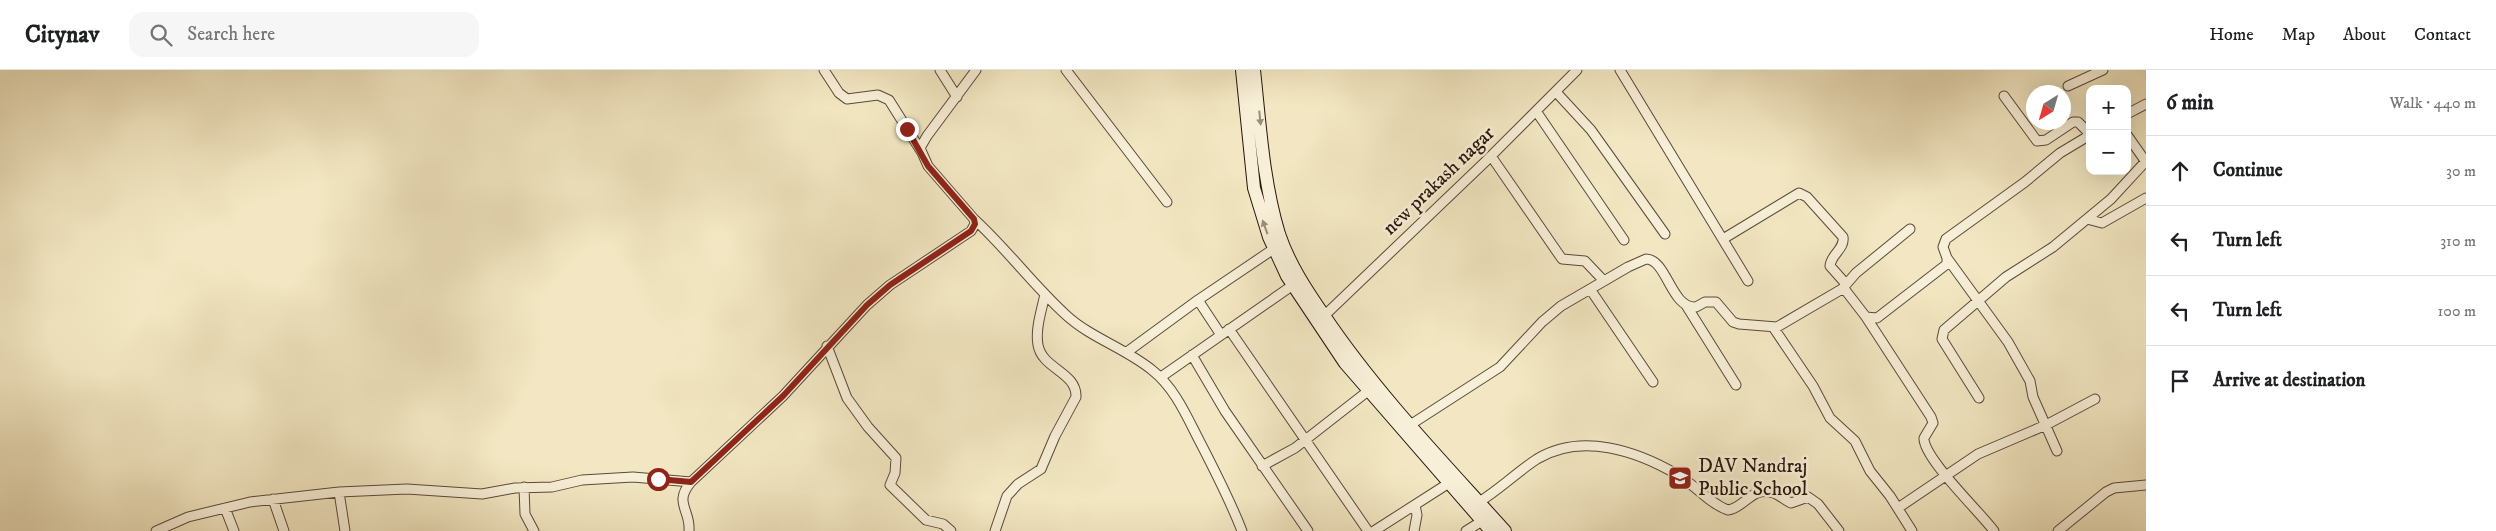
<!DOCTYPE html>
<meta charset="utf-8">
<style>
body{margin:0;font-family:"IM FELL DW Pica",serif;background:#f6f6f6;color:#202124}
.controls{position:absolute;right:15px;top:15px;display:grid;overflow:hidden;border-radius:10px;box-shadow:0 5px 20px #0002}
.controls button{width:45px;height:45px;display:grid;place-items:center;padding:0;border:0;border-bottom:1px solid #e0e0e0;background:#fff;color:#202124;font:25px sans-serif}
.compass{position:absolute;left:2026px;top:15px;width:45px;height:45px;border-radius:50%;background:#fff;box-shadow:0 5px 20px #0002;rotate:217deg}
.stop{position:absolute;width:15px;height:15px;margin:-11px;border:4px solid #8f2418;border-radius:50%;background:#fff}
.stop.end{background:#8f2418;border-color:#fff;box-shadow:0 1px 5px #0008}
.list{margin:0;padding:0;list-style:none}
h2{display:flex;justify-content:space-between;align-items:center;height:65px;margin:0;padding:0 20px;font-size:21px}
h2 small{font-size:16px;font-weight:400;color:#757577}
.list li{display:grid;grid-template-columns:32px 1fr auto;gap:15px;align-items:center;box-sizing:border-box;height:70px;padding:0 20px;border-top:1px solid #e0e0e0}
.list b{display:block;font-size:19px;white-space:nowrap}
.list em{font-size:16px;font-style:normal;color:#757577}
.icon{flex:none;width:28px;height:28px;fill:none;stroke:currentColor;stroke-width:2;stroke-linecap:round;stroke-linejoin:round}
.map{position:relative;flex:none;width:2146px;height:461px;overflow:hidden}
header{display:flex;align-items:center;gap:30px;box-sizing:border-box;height:70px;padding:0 25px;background:#fff;border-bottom:1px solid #e0e0e0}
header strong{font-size:24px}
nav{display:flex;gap:28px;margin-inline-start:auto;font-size:18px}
.search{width:350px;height:45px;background:#f6f6f6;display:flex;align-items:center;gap:12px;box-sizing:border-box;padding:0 18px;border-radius:15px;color:#757577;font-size:19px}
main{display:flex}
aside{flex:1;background:#fff}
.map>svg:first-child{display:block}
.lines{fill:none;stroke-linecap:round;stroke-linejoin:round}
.street-casing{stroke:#5a4a38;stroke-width:11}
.secondary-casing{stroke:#28160a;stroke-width:14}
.street{stroke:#f7efd7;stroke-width:9}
.secondary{stroke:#f7efd7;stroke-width:12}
.oneway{fill:#9a8d7b}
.route{stroke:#8f2418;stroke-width:6}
.labels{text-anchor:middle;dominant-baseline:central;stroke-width:5;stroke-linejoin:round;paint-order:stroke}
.street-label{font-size:20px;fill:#28160a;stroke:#f7efd7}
.poi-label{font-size:20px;fill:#28160a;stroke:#f7efd7;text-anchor:start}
</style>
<header>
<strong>Citynav</strong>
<div class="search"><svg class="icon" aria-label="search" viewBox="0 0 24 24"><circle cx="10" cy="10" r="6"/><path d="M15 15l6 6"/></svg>Search here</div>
<nav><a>Home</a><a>Map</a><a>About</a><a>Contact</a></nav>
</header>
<main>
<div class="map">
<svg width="2146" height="461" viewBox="0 0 2146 461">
<rect width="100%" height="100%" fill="#f2e7c2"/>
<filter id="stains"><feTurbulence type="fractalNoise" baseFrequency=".004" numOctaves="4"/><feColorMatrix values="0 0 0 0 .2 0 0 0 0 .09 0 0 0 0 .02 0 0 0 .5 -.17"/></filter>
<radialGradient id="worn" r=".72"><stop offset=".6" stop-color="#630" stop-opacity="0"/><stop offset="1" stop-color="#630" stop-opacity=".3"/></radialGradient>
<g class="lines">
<!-- street casing -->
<g class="street-casing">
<path id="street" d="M824,0l15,23 8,6 31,-4 11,5 32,51
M940,0l17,27
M1066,0l101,132
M1620,0l128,211
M2068,16l35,-16
M1556,22l35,38 74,104
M2004,26l33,45 9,-1 27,-18h5l12,12
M1536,41l88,129
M2127,44l19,-10
M2127,65l19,27
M1491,86l71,103 23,2 19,20
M974,149c33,30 59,66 92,96 25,23 59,33 86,55 23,18 35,47 48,72 15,29 30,58 42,89
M2087,149l15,4 44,-25
M1723,169l76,-46 8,4 36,40c2,12 -12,17 -13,29l16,18
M1947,188l61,84 22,39 3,16 24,54
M1843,218l13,-15 54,-44
M1590,219l63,93
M1198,230l23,35
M1686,235l50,80
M1324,246l162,-155 91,-91
M1866,247l65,100 2,6 -9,15c-1,20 58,76 70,93
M1773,257l40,59 17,32 25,23 15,30 20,25 22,35
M1229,259l139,202
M827,276l20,52 21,29 28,31 -1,15 -5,12 36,35 17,4 8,7
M1127,282l71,-52 77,-52
M1192,285l33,56 83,120
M1161,307l132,-92
M1979,328l-37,-59 2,-9 62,-53 47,-30 58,-48 35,-38
M1407,357l93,-60 42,-45 19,-16 67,-39 18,-8c21,0 25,50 50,48l9,-5h11l17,20 6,2 38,3 65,-38 4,2 20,26 11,1 70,-54v-6l-4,-11 3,-8 79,-57 35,-29 30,-18
M1262,396l33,-18 73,-57
M524,417l1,27 9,17
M339,422l6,39
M273,429l11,32
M1479,432c21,-13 38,-30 58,-43 45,-27 100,-8 141,16 17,10 32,29 50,35 16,-2 23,-22 42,-18 8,1 14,8 21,11l17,-6 10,7 21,27
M225,438l9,23
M1898,438l80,-54 68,-29 49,-26
M156,461l32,-14 62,-15 89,-10 68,-3 75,5 33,-6 37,-1 30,-7 51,-3 58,5
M689,461c2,-21 -16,-28 2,-49l92,-86 84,-91 23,-20 81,-54 4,-7 -1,-5 -46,-53 -8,-18 7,-12 49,-66
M995,461l12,-35 11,-12 23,-15 14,-33 21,-39c1,-25 -34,-28 -38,-52 -3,-16 4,-36 7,-51
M1374,461l75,-48
M1414,461l3,-16 -2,-10
M1466,461l16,-10
M2058,461l48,-39 8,-4 32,-3"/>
</g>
<!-- secondary casing -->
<g class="secondary-casing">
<path id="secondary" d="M1242,0l12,118 15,49 18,39 58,87 146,168
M1254,0c6,55 9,111 25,164 10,30 28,57 46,83 52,77 118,145 180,214"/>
</g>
<!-- street -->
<use href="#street" class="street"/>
<!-- secondary -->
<use href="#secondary" class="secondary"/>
</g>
<!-- one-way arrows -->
<defs><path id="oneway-solid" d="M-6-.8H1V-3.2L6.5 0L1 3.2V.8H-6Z" transform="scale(1.25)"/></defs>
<g class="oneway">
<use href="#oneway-solid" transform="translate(1260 48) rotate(84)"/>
<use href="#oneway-solid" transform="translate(1265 157) rotate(-110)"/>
</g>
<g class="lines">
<!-- route -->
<path class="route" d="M658,409l33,3 92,-86 84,-91 23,-20 81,-54 4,-7 -1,-5 -46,-53 -21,-37"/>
</g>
<!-- icons -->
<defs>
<g id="school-square" transform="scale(1.25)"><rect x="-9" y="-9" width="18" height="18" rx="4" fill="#8f2418" stroke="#f7efd7"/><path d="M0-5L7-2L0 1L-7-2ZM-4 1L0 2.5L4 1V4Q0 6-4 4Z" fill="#fff"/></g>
</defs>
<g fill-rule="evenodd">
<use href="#school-square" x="1680" y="408"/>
</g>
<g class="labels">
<!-- street labels -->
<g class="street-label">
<text transform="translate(1439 111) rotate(-44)">new prakash nagar</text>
</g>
<!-- poi labels -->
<g class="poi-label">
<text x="1698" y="396">DAV Nandraj<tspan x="1698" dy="23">Public School</tspan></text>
</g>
</g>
<rect width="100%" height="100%" filter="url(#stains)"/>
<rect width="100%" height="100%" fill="url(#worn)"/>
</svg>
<div class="controls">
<button>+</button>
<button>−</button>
</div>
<svg class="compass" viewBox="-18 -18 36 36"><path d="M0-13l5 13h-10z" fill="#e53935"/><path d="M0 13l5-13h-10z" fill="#757577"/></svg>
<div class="stop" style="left:658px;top:409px"></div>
<div class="stop end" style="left:907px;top:59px"></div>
</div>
<aside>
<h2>6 min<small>Walk · 440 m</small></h2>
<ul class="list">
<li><svg class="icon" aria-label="ahead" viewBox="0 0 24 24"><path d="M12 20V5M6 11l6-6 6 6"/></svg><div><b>Continue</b></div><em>30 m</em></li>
<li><svg class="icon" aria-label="left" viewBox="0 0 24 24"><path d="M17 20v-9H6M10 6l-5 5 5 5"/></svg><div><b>Turn left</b></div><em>310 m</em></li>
<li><svg class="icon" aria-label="left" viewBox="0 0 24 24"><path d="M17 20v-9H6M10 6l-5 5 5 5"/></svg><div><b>Turn left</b></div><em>100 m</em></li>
<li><svg class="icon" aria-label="arrive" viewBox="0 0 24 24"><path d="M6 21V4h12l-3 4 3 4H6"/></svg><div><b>Arrive at destination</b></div></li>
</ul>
</aside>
</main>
